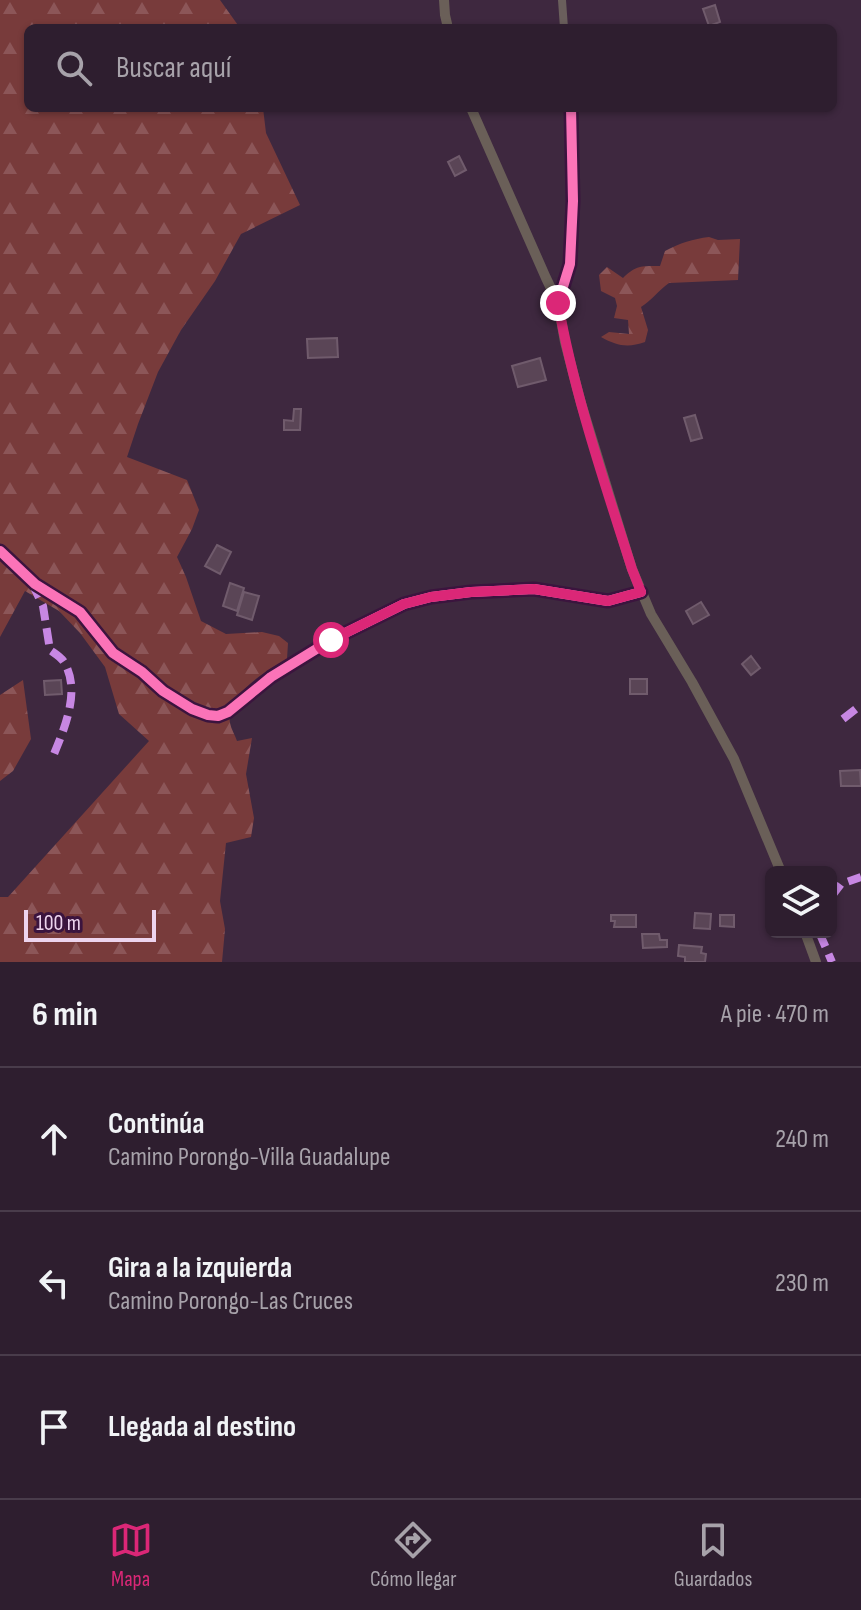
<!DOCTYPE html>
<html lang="es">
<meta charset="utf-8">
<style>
body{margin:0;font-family:"Sofia Sans Condensed",sans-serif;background:#3a2b3b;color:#f1f3f6}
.controls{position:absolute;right:24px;bottom:24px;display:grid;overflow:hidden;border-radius:12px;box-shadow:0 2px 6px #0004}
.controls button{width:72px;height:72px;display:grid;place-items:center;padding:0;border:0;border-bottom:2px solid #493c4b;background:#2e1e2f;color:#f1f3f6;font:40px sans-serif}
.scale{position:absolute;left:24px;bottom:20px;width:132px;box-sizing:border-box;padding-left:8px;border:4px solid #edd4ee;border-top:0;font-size:22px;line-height:28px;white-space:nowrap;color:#edd4ee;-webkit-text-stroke:6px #3b143e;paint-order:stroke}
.stop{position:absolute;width:24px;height:24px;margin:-18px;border:6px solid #db2777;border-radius:50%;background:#fff}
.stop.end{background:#db2777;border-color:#fff;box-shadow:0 2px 8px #0008}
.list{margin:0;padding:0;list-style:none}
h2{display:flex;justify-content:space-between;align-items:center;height:104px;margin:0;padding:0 32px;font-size:34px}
h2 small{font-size:26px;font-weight:400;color:#a7a2aa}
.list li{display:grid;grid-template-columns:52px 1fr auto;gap:24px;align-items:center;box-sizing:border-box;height:144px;padding:0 32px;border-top:2px solid #493c4b}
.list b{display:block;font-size:30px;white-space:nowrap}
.list p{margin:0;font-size:26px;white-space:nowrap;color:#a7a2aa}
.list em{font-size:26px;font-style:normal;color:#a7a2aa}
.icon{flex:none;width:44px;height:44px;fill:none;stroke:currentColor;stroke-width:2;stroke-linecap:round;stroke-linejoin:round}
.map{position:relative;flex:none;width:861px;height:962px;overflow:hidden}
.search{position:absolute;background:#2e1e2f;box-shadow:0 2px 6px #0004;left:24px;right:24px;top:24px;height:88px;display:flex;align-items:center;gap:20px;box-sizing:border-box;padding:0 28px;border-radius:12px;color:#a7a2aa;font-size:30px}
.sheet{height:536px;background:#2e1e2f}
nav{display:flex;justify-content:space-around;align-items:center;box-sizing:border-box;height:112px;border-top:2px solid #493c4b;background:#2e1e2f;font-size:22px;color:#a7a2aa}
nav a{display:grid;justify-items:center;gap:4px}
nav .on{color:#db2777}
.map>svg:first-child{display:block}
.forest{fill:url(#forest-firs)}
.building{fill:#5a4556;stroke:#705b6c;stroke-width:2}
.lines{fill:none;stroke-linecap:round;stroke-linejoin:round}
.minor{stroke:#6a5f5c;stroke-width:7}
.tertiary{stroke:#6a5f5c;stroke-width:8}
.secondary{stroke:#6a5f58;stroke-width:10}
.quiet{stroke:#c787e3;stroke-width:8;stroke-dasharray:16 8;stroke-linecap:butt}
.cycleway-casing{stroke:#3b143e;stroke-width:15}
.cycleway{stroke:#fb73b8;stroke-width:10}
.route{stroke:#db2777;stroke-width:10}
</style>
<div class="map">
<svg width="861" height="962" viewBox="0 0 861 962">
<defs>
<pattern id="forest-firs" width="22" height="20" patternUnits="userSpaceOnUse" patternTransform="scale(2)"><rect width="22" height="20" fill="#783b3b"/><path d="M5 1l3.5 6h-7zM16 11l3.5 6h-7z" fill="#8c5658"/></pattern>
</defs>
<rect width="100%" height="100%" fill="#3e283f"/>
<!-- forest -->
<path class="forest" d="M0,0h220l20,28h-212v80h235l3,25 34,72 -59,29 -26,47 -34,49 -23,42 -20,52 -11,33 60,23 12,30 -7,19 -15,28 9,20 15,44 25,13 36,-2 17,4 9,7 -1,16c-20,11 -62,36 -57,64 1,6 5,12 7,18l15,-3 -6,36 8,44 -3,19 -25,6 -6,58 5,28 -3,33h-222v-65h8l141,-156 -30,-27 -14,-47 -25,-34 -21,-22 -34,-20 -25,46z
M709,237l9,3 22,-1 -2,41 -69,3c-10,7 -17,17 -28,24l7,23 -3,12c-17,6 -28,4 -44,-5l8,-5 20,2 -1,-14 -14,-2 3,-12 -2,-8 -14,-7 -2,-16 8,-8 16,11c13,-13 19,-12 37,-12l5,-15c15,-8 28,-12 44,-14z
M23,680l8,59 -18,32 -13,10v-86z"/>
<!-- building -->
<path class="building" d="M715,5l5,17 -11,4 -6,-17z
M459,156l7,14 -11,6 -7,-14z
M337,338l1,19 -30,1 -1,-19z
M540,358l6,22 -28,7 -6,-21z
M294,409h7l-1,21h-16v-10l9,1z
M695,415l7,23 -11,3 -7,-23z
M217,545l14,7 -11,22 -15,-8z
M230,583l14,5 -7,23 -14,-5z
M244,592l15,4 -7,24 -15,-5z
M701,602l8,13 -16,9 -7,-13z
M751,656l9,12 -9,7 -9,-11z
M630,679h17v15h-17z
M61,680l1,14 -17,1 -1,-14z
M860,770l1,16h-20l-1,-15z
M695,913l16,1 -1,15 -16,-1z
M611,915h25v12h-22l1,-6h-4z
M720,915h14v12l-14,-1z
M642,934h17l1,6h7v7l-24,1z
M679,945l23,2 -1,6 5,1 -1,8h-20v-5l-7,-1z"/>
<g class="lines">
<!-- minor -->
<path class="minor" d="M0,551l35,33 45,28 33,41 29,19 21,19 29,18 16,6 10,1 10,-4 43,-35 60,-37 73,-36 27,-7 40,-5 63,-3 74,12 33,-9"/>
<!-- tertiary -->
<path class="tertiary" d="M562,0l2,28
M558,303l12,-39 3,-63 -2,-93"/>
<!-- secondary -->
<path class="secondary" d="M444,0l1,15 3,13
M471,108l75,170 12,25 7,39 16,61 51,166 19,45 41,68 42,77 47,113
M805,932l11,30"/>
<!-- quiet -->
<path class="quiet" d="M32,583l11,23 7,44c4,3 11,7 14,12 17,28 1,65 -10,92
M843,719l18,-14
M831,897l10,-13 20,-7
M819,932l13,30"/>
<!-- cycleway casing -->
<g class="cycleway-casing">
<path id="cycleway" d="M558,303l12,-39 3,-63 -2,-93
M0,551l35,33 45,28 33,41 29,19 21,19 29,18 16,6 10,1 10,-4 43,-35 60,-37 73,-36 27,-7 40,-5 63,-3 74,12 33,-9"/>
</g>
<!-- cycleway -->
<use href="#cycleway" class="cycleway"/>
</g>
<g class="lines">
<!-- route -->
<path class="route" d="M331,640l73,-36 27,-7 40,-5 63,-3 74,12 33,-9 -9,-23c-28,-88 -58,-176 -74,-266"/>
</g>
</svg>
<div class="controls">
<button><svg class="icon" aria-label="layers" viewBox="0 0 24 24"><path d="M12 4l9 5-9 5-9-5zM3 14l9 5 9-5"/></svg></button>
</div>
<div class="scale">100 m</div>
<div class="stop" style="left:331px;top:640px"></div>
<div class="stop end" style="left:558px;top:303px"></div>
<div class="search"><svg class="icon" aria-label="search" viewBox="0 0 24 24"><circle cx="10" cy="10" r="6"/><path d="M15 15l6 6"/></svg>Buscar aquí</div>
</div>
<section class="sheet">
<h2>6 min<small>A pie · 470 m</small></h2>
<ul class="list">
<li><svg class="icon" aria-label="ahead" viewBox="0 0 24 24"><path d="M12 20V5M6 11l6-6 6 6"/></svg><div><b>Continúa</b><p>Camino Porongo-Villa Guadalupe</p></div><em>240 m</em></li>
<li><svg class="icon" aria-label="left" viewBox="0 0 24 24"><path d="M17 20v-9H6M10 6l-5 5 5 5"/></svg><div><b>Gira a la izquierda</b><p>Camino Porongo-Las Cruces</p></div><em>230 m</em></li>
<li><svg class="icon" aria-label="arrive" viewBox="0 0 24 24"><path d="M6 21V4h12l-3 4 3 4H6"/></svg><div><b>Llegada al destino</b></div></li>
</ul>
</section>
<nav>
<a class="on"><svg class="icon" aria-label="map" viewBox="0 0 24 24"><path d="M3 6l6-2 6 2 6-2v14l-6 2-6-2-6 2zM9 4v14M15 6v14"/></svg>Mapa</a>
<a><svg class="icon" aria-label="directions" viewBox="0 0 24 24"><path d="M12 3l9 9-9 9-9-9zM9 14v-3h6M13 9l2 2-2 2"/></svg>Cómo llegar</a>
<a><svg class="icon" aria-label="saved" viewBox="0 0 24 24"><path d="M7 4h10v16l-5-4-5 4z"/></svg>Guardados</a>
</nav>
